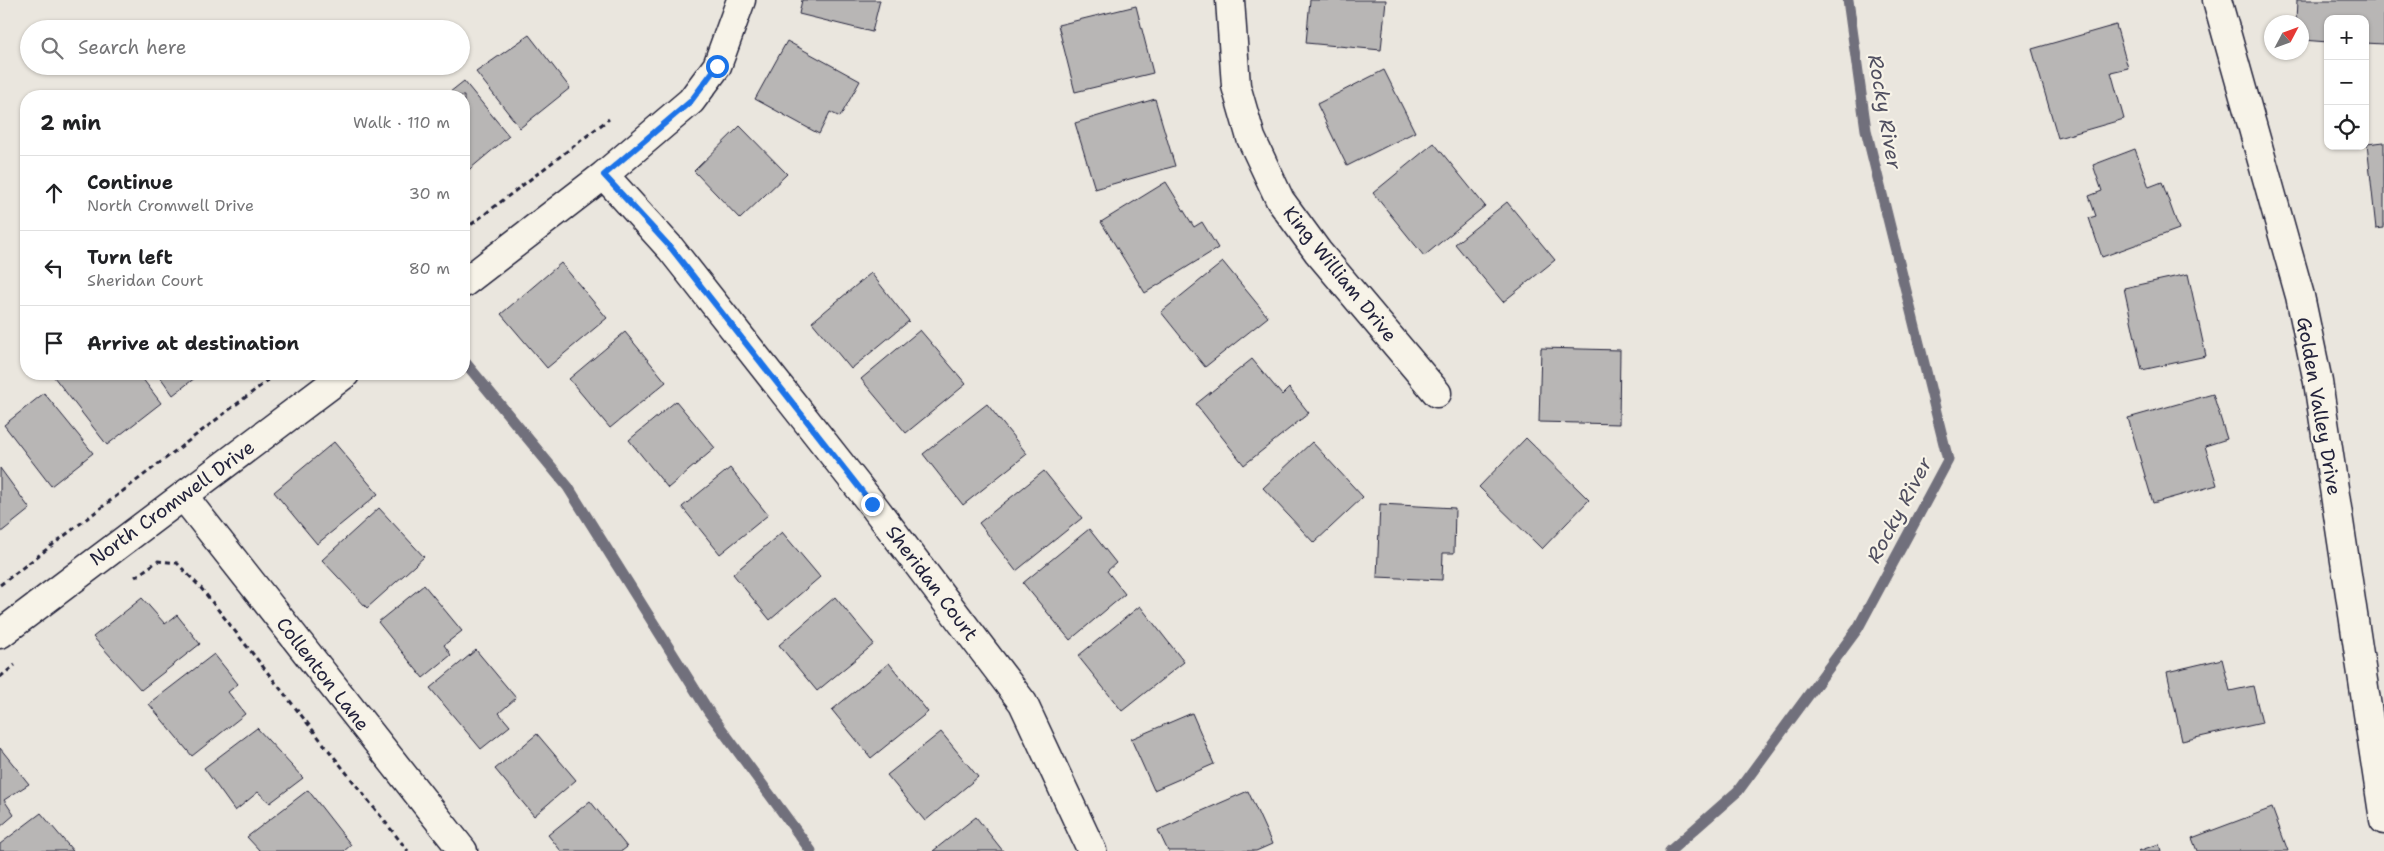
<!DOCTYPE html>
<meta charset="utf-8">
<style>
body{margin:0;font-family:"Shantell Sans",sans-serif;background:#f2f2f2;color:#202124}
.controls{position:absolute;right:15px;top:15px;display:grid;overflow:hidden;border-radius:10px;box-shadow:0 1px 4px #0004}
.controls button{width:45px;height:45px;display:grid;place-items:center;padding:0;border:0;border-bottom:1px solid #e0e0e0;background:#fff;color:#202124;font:25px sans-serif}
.compass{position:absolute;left:2264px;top:15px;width:45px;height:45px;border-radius:50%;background:#fff;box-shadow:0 1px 4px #0004;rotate:49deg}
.stop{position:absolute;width:15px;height:15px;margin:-11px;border:4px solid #1a73e8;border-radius:50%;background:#fff}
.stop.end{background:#1a73e8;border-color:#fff;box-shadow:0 1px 5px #0008}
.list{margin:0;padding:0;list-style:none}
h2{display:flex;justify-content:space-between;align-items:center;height:65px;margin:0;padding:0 20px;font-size:21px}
h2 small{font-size:16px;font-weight:400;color:#757577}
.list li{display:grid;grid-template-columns:32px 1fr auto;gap:15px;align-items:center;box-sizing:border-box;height:75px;padding:0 20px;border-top:1px solid #e0e0e0}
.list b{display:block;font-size:19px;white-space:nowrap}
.list p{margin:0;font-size:16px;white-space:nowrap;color:#757577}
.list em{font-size:16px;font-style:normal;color:#757577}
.icon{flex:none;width:28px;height:28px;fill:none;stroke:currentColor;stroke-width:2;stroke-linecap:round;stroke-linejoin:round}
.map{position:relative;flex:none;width:2384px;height:851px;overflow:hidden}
.search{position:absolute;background:#fff;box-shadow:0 1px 4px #0004;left:20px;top:20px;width:450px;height:55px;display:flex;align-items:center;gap:12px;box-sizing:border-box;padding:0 18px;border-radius:28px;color:#757577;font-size:19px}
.panel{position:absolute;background:#fff;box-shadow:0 1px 4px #0004;left:20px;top:90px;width:450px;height:290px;border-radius:20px}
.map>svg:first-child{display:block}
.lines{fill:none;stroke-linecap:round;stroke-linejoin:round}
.stream{stroke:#716f7b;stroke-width:11}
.building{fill:#b8b6b5;stroke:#22223b}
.minor-casing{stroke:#22223b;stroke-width:31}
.path{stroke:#22223b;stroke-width:3;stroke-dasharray:5 4;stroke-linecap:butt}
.minor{stroke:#f7f3e8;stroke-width:28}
.route{stroke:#1a73e8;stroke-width:6}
.labels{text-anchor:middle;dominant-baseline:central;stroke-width:4.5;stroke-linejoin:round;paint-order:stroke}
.street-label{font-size:19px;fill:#22223b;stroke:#f7f3e8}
.water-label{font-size:20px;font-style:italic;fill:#504f60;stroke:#f7f3e8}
</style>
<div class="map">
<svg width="2384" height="851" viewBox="0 0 2384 851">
<rect width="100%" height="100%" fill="#eae6de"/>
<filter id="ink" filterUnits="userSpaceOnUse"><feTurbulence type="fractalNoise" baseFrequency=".02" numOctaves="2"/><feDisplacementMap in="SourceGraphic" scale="10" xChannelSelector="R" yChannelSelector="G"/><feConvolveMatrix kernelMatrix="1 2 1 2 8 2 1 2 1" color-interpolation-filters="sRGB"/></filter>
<g filter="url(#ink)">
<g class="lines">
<!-- stream -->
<path class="stream" d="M464,361l104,126 141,225 102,139
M1670,851l68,-60 120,-163 90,-168 -82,-330 -18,-130"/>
</g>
<!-- building -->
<path class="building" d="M802,0h78l-8,32 -73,-18z
M1310,0h76l-5,50 -75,-7z
M2297,0h87v44l-19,-1v-24h-37v23l-26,-2v-18h-6z
M1136,6l17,67 -78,19 -17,-67z
M2116,25l12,43 -17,4 13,47 -66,19 -26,-89z
M529,35l41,53 -50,40 -44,-56z
M787,41l73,40 -20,36 -10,-5 -11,22 -64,-35z
M1384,70l31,62 -68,34 -30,-62z
M464,81l45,55 -45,38v-78h-19z
M1155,99l20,67 -80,23 -20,-66z
M740,126l47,48 -47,45 -46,-48z
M2384,142v86l-8,1 -9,-85z
M1434,143l51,63 -61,50 -51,-63z
M2135,149l14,38 13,-5 17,47 -77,28 -13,-39 7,-2 -7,-20 13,-5 -9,-26z
M1166,182l28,45 8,-5 16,26 -73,45 -44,-71z
M1507,202l48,58 -52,42 -48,-58z
M1223,262l45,55 -63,50 -44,-55z
M561,263l46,55 -60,50 -46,-54z
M871,273l38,48 -58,48 -39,-47z
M2188,274l18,82 -64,14 -18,-82z
M920,330l46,54 -60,49 -45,-54z
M625,332l41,50 -56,46 -41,-49z
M1541,348l79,2 -1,74 -80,-2z
M1252,359l30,36 7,-7 20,25 -65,52 -48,-61z
M58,374h81l22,29 -54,42 -53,-68z
M158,374h42l-27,21z
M44,393l49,60 -42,33 -47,-61z
M2213,394l14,45 -22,7 12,39 -64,18 -25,-85z
M676,401l39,47 -47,40 -39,-48z
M987,404l40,50 -64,51 -40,-51z
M1526,438l63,62 -47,49 -63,-62z
M334,442l44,52 -61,50 -43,-52z
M1312,442l51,55 -49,46 -51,-55z
M0,468l30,41 -30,24z
M730,468l38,47 -48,39 -38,-47z
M1044,471l38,47 -66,53 -37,-48z
M1380,504l75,4 -1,45h-11l-1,27 -65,-3z
M379,508l45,49 -57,51 -45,-48z
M1089,529l27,34 -9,8 18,23 -55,46 -47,-57z
M782,532l38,45 -50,43 -37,-46z
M424,585l38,46 -18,14 7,10 -28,23 -45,-56z
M835,597l39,47 -57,47 -38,-46z
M142,598l23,26 12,-9 23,29 -59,46 -48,-53z
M1140,606l44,56 -62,49 -44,-55z
M476,650l40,48 -17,15 11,13 -29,23 -51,-61z
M214,654l24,30 -10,8 17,22 -53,42 -43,-52z
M2222,659l8,32 23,-5 9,37 -80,18 -15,-69z
M889,663l39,49 -57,46 -39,-48z
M1192,713l22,51 -60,26 -23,-51z
M257,728l46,50 -33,25 -12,-11 -23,19 -31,-43z
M941,732l37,45 -53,44 -38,-46z
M537,734l39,46 -42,36 -39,-47z
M0,748l29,36 -25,16 10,15 -14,12z
M308,790l43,55 -7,6h-84l-13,-14z
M1248,791l24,53 -16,7h-88l-10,-21z
M590,801l37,46 -5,4h-61l-13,-16z
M2272,808l16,43h-91l-5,-13z
M41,813l32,38h-73v-7z
M976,817l27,34h-70z
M2159,844l2,7h-23z"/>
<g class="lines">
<!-- minor casing -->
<g class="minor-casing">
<path id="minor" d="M1230,0l6,86 15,52 29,62 38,52 119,141
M2217,0l83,296 18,86 66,438
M604,175l67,74 201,255 151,199 69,148
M464,283l140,-108 87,-74 26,-35 24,-66
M184,497l279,354
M0,634l345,-260"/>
</g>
<!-- path -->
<path class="path" d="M464,230l145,-111
M135,577l23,-16 19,2 24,25 207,263
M0,585l276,-211
M0,677l15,-12"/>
<!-- minor -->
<use href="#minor" class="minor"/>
</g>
</g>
<g class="lines" filter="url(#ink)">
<!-- route -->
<path class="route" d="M717,66l-26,35 -87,74 67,73 201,256"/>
</g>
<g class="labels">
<!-- street labels -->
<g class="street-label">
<text transform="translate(1340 274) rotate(51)">King William Drive</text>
<text transform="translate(2319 406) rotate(80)">Golden Valley Drive</text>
<text transform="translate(172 503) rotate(-36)">North Cromwell Drive</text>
<text transform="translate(932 583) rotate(53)">Sheridan Court</text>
<text transform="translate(323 674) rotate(52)">Collenton Lane</text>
</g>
<!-- water labels -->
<g class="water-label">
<text transform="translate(1885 112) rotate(80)">Rocky River</text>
<text transform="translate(1899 510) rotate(-62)">Rocky River</text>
</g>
</g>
</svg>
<div class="controls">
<button>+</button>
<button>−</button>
<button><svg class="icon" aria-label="locate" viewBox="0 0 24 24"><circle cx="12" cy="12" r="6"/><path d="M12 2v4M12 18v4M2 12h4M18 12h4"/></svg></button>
</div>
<svg class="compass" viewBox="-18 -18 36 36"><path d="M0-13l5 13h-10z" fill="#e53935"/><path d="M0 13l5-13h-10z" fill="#757577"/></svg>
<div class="stop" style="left:717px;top:66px"></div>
<div class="stop end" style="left:872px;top:504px"></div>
<div class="search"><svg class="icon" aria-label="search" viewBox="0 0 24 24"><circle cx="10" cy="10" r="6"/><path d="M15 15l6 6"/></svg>Search here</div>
<section class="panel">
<h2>2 min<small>Walk · 110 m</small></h2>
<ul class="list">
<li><svg class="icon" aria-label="ahead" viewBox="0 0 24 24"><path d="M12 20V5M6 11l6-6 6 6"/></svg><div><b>Continue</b><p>North Cromwell Drive</p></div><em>30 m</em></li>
<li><svg class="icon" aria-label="left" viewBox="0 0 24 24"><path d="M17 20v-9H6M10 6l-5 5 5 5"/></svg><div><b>Turn left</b><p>Sheridan Court</p></div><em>80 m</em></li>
<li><svg class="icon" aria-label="arrive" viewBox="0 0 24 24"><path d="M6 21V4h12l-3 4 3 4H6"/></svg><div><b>Arrive at destination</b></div></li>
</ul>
</section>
</div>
